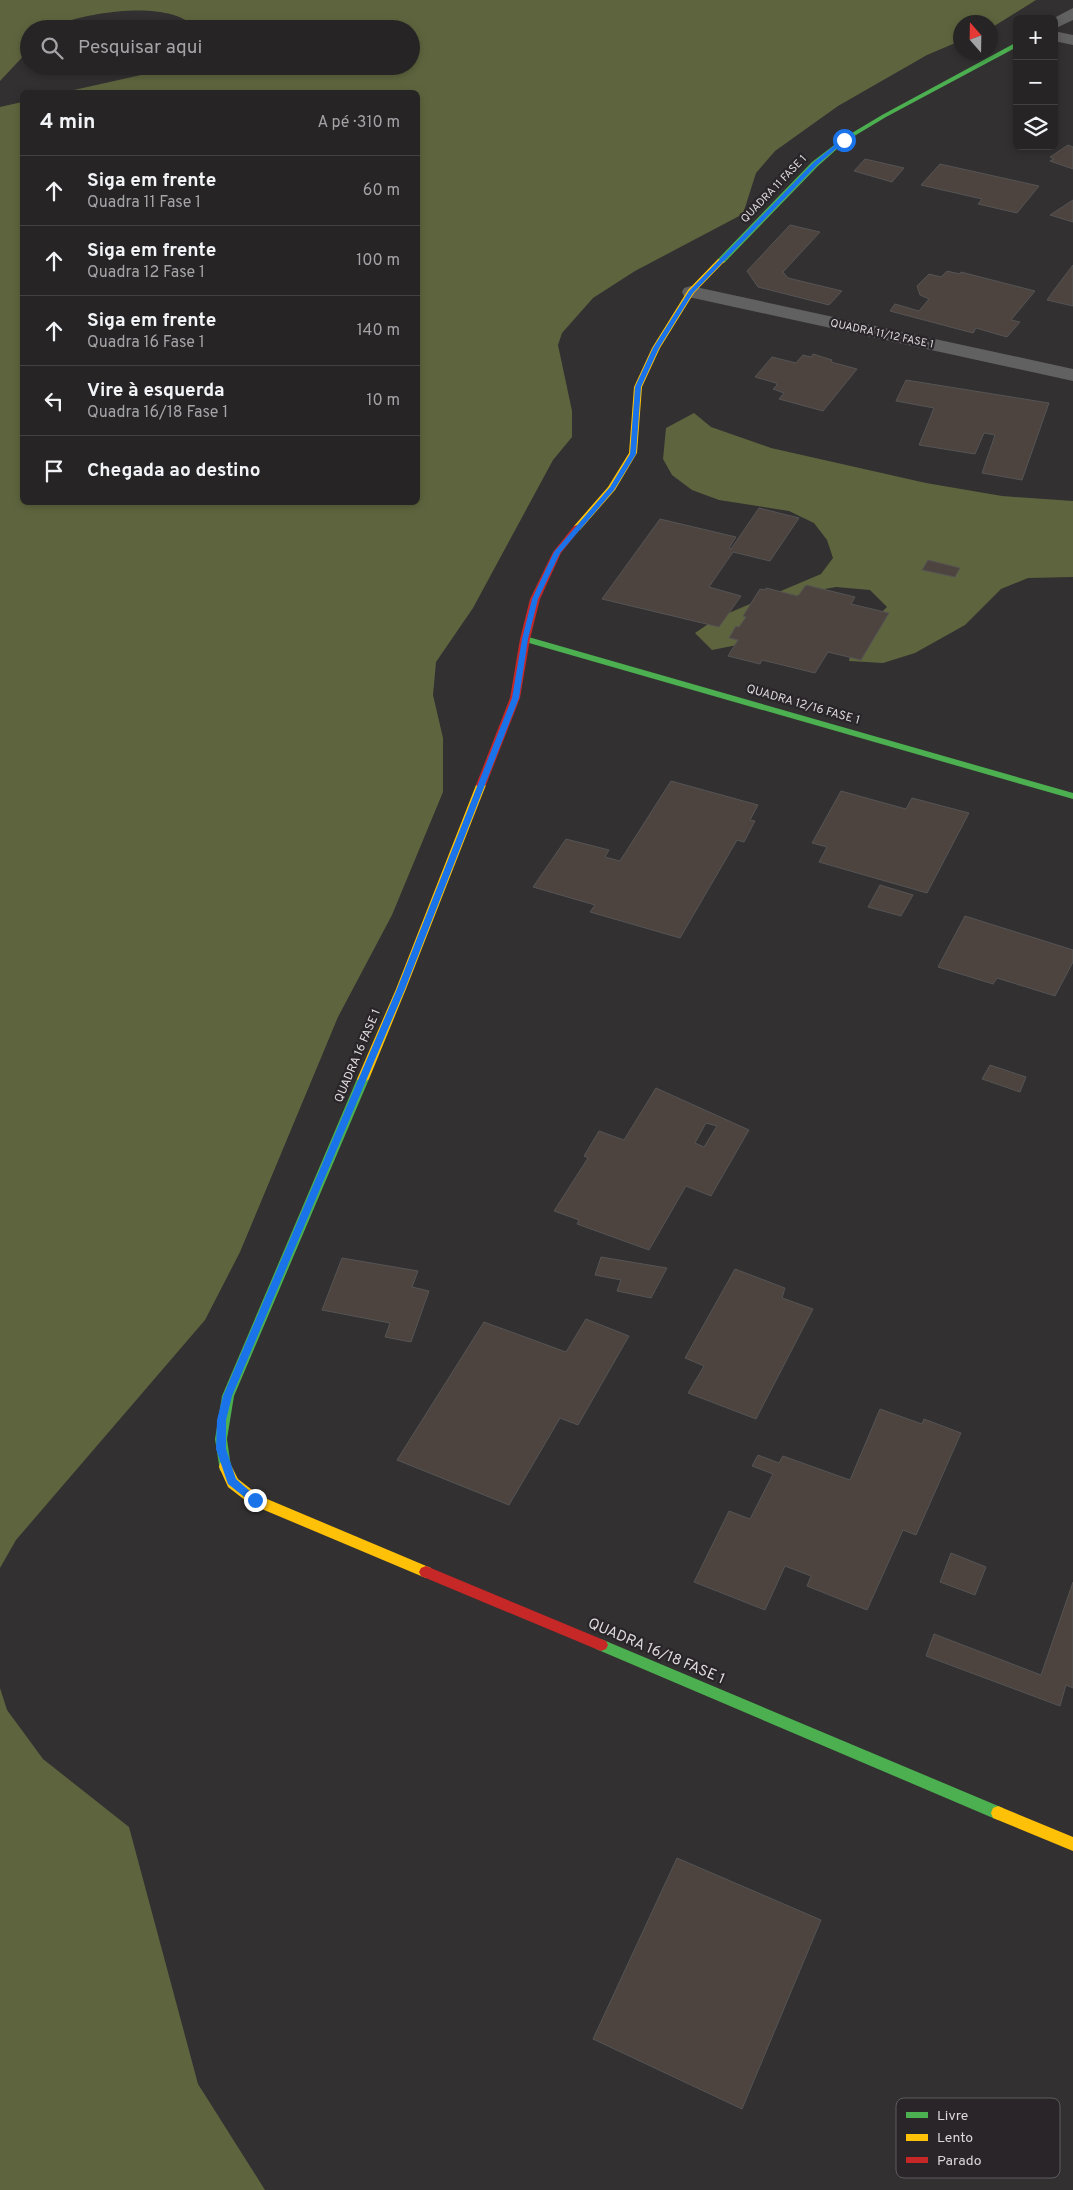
<!DOCTYPE html>
<html lang="pt">
<meta charset="utf-8">
<style>
body{margin:0;font-family:Overpass,sans-serif;background:#2e2c2d;color:#f1f3f6}
.controls{position:absolute;right:15px;top:15px;display:grid;overflow:hidden;border-radius:8px;box-shadow:0 2px 8px #0003}
.controls button{width:45px;height:45px;display:grid;place-items:center;padding:0;border:0;border-bottom:1px solid #424142;background:#262425;color:#f1f3f6;font:25px sans-serif}
.compass{position:absolute;left:953px;top:15px;width:45px;height:45px;border-radius:50%;background:#262425;box-shadow:0 2px 8px #0003;rotate:340deg}
.stop{position:absolute;width:15px;height:15px;margin:-11px;border:4px solid #1a73e8;border-radius:50%;background:#fff}
.stop.end{background:#1a73e8;border-color:#fff;box-shadow:0 1px 5px #0008}
.list{margin:0;padding:0;list-style:none}
h2{display:flex;justify-content:space-between;align-items:center;height:65px;margin:0;padding:0 20px;font-size:21px}
h2 small{font-size:16px;font-weight:400;color:#a4a4a7}
.list li{display:grid;grid-template-columns:32px 1fr auto;gap:15px;align-items:center;box-sizing:border-box;height:70px;padding:0 20px;border-top:1px solid #424142}
.list b{display:block;font-size:19px;white-space:nowrap}
.list p{margin:0;font-size:16px;white-space:nowrap;color:#a4a4a7}
.list em{font-size:16px;font-style:normal;color:#a4a4a7}
.icon{flex:none;width:28px;height:28px;fill:none;stroke:currentColor;stroke-width:2;stroke-linecap:round;stroke-linejoin:round}
.map{position:relative;flex:none;width:1073px;height:2190px;overflow:hidden}
.search{position:absolute;background:#262425;box-shadow:0 2px 8px #0003;left:20px;top:20px;width:400px;height:55px;display:flex;align-items:center;gap:12px;box-sizing:border-box;padding:0 18px;border-radius:28px;color:#a4a4a7;font-size:19px}
.panel{position:absolute;background:#262425;box-shadow:0 2px 8px #0003;left:20px;top:90px;width:400px;height:415px;border-radius:8px}
.map>svg:first-child{display:block}
.forest{fill:#5e653e}
.building{fill:#4d4440;stroke:#555454;fill-rule:evenodd}
.lines{fill:none;stroke-linecap:round;stroke-linejoin:round}
.street{fill:#626161;fill-rule:evenodd}
.fast{fill:#4caf50;fill-rule:evenodd}
.slow{fill:#ffc107;fill-rule:evenodd}
.jam{fill:#c62828;fill-rule:evenodd}
.route{fill:#1a73e8}
.labels{text-anchor:middle;dominant-baseline:central;stroke-width:4.5;stroke-linejoin:round;paint-order:stroke}
.far-street-label{font-size:11px;fill:#dcd9dc;stroke:#292529}
.street-label{font-size:12px;fill:#dcd9dc;stroke:#292529}
.near-street-label{font-size:15px;fill:#dcd9dc;stroke:#292529}
.key{fill:#292529;stroke:#5f5b5f;stroke-width:1}
.key-label{font-size:14px;fill:#dcd9dc}
</style>
<div class="map">
<svg width="1073" height="2190" viewBox="0 0 1073 2190">
<rect width="100%" height="100%" fill="#323031"/>
<!-- forest -->
<path class="forest" d="M0,0h1036l-45,28 -1,-6h-30v19l-33,14 -89,51 -63,45 -19,22 -13,41 -108,57 -42,27 -31,35 -4,12 14,66v26l-19,23 -80,148 -37,54 -3,33 10,43v54l-51,123 -54,102 -98,235 -35,68 -189,220 -16,28v-1461l22,-5v400h396v-410h-353l116,-26h230v-37h-214c-25,-29 -98,-18 -132,-7 -5,1 -8,5 -13,7 -7,2 -16,0 -23,0v21l-29,31z
M694,413l17,14 60,21 155,35 76,13 71,5v76l-45,1 -27,11 -36,36 -50,28 -32,10 -34,-2 4,-22 34,-32 -17,-17 -34,-3 -34,6 -22,12 -33,38 -35,7 -17,-17 22,-15 104,-44 12,-16 -6,-18 -13,-17 -25,-12 -70,-11 -27,-10 -20,-15 -9,-16 3,-31z
M0,1688l7,22 36,49 86,68 69,257 67,106h-265z"/>
<!-- building -->
<path class="building" d="M1068,145l5,2v22l-23,-8 4,-2 -4,-2z
M865,159l39,9 -12,14 -38,-11z
M940,164l99,22 -22,27 -39,-9 4,-5 -61,-14z
M1073,200v22l-23,-7z
M790,225l30,7 -37,40 5,6 54,13 -13,14 -71,-18 -11,-16z
M1073,265v41l-26,-6 7,-10z
M947,271l13,3 1,-2 74,19 -24,29 9,2 -13,15 -31,-9 -3,5 -83,-22 5,-7 24,7 10,-12 -9,-4 -3,-9 12,-12 12,3z
M813,354l19,6 -1,2 26,7 -34,42 -44,-12 5,-6 -11,-4 4,-4 -1,-2 -21,-6 17,-20 24,6 7,-8 8,2z
M906,380l143,23 -27,77 -40,-7 13,-38 -11,-2 -9,21 -56,-9 15,-37 -38,-7z
M759,508l40,10 -29,43 -37,-9 -24,35 32,9 -22,31 -117,-28 58,-80 76,18 -7,11 2,1z
M928,560l32,8 -5,9 -33,-7z
M806,585l49,12 -4,7 38,9 -28,47 -33,-8 -13,21 -53,-13 -2,4 -32,-8 10,-16 -9,-2 7,-12 3,1 7,-10 -3,-1 17,-27 5,1 1,-2 32,8z
M671,781l87,24 -8,15 5,1 -11,21 -7,-2 -57,98 -90,-26 5,-7 -62,-18 33,-48 43,11 -4,7 15,4z
M841,791l65,18 6,-11 57,15 -42,80 -108,-31 8,-15 -15,-4z
M880,885l33,10 -12,21 -33,-9z
M965,916l108,34v12l-18,34 -58,-18 -4,6 -55,-17z
M990,1065l36,12 -6,15 -38,-13z
M656,1088l93,42 -38,66 -25,-10 -37,64 -72,-26 2,-4 -25,-9 34,-53 -4,-2 15,-25 25,9zM706,1123l11,3 -13,21 -9,-4z
M601,1257l66,11 -16,30 -34,-7 4,-11 -26,-5z
M342,1258l76,13 -6,16 17,4 -18,51 -26,-5 5,-14 -68,-13z
M735,1269l50,19 -3,10 31,11 -57,110 -68,-26 16,-27 -19,-8z
M586,1319l43,17 -51,89 -18,-7 -51,87 -112,-45 87,-138 82,30z
M880,1409l42,15 2,-5 37,14 -45,102 -13,-5 -36,80 -60,-24 4,-10 -26,-10 -20,44 -71,-28 35,-71 21,8 23,-45 -21,-8 6,-11 21,8 4,-7 67,24z
M951,1553l35,14 -11,28 -35,-13z
M1073,1582v106l-7,-3 -6,21 -134,-50 8,-22 107,41z
M677,1858l144,62 -79,189 -149,-70z"/>
<g class="lines">
<!-- street -->
<path class="street" d="M1073,8v12l-19,9v-10h-2z
M1054,31l19,4v10l-19,-4z
M691,286l382,83v12l-389,-85 -2,-4 2,-4z"/>
<!-- fast -->
<path class="fast" d="M1017,42v5l-131,70 -40,24 -28,25 -94,97h-6v-4l94,-97 30,-23 40,-24z
M525,636l548,157v6l-551,-158v-4z
M363,1075l6,4 -135,317 -7,43 4,28 -1,4 -5,1 -5,-1 -5,-32 7,-43 135,-317z
M601,1639l402,169 2,5 -2,5 -5,2 -5,-2 -397,-169 -2,-4 2,-4z"/>
<!-- slow -->
<path class="slow" d="M718,259l7,2 -31,32 -34,55 -18,39 -5,66 -22,37 -35,40h-6v-4l34,-39 21,-34 5,-66 18,-39 36,-58z
M481,782l5,3 -80,204 -37,90 -6,4 -4,-1 -2,-3 39,-90 80,-204z
M225,1462l5,1 8,16 22,17 171,72 2,4 -2,4 -5,2 -5,-2 -171,-72 -22,-17 -9,-20 1,-4z
M998,1806l75,31v14l-80,-33 -2,-5 2,-5z"/>
<!-- jam -->
<path class="jam" d="M577,525l4,3 -20,25 -21,46 -10,40 -10,59 -34,87 -5,3 -3,-1 -2,-2 34,-87 10,-59 10,-40 23,-47 21,-26z
M426,1566l180,75 2,4 -2,4 -5,2 -5,-2 -175,-73 -2,-4 2,-4z"/>
</g>
<!-- route -->
<path class="route" d="M842,139l4,1 -29,25 -124,128 -34,55 -18,39 -5,67 -22,36 -54,63 -22,46 -10,40 -9,59 -114,291 -173,407 -6,24v29l10,30 24,21 -5,4 -3,-1 -24,-19 -12,-35 1,-29 6,-24 174,-407 115,-291 10,-59 10,-40 22,-47 56,-65 20,-33 5,-67 18,-39 36,-57 124,-128z"/>
<g class="labels">
<!-- far-street labels -->
<g class="far-street-label">
<text transform="translate(774 189) rotate(-46)">QUADRA 11 FASE 1</text>
<text transform="translate(882 334) rotate(12)">QUADRA 11/12 FASE 1</text>
</g>
<!-- street labels -->
<g class="street-label">
<text transform="translate(803 705) rotate(16)">QUADRA 12/16 FASE 1</text>
<text transform="translate(358 1056) rotate(-67)">QUADRA 16 FASE 1</text>
</g>
<!-- near-street labels -->
<g class="near-street-label">
<text transform="translate(656 1652) rotate(23)">QUADRA 16/18 FASE 1</text>
</g>
</g>
<!-- legend -->
<rect x="896" y="2098" width="164" height="80" rx="8" class="key"/>
<rect x="906" y="2112" width="22" height="6" fill="#4caf50"/>
<rect x="906" y="2134" width="22" height="7" fill="#ffc107"/>
<rect x="906" y="2157" width="22" height="6" fill="#c62828"/>
<g class="key-label">
<text x="937" y="2120">Livre</text>
<text x="937" y="2142">Lento</text>
<text x="937" y="2165">Parado</text>
</g>
</svg>
<div class="controls">
<button>+</button>
<button>−</button>
<button><svg class="icon" aria-label="layers" viewBox="0 0 24 24"><path d="M12 4l9 5-9 5-9-5zM3 14l9 5 9-5"/></svg></button>
</div>
<svg class="compass" viewBox="-18 -18 36 36"><path d="M0-13l5 13h-10z" fill="#e53935"/><path d="M0 13l5-13h-10z" fill="#a4a4a7"/></svg>
<div class="stop" style="left:844px;top:140px"></div>
<div class="stop end" style="left:255px;top:1500px"></div>
<div class="search"><svg class="icon" aria-label="search" viewBox="0 0 24 24"><circle cx="10" cy="10" r="6"/><path d="M15 15l6 6"/></svg>Pesquisar aqui</div>
<section class="panel">
<h2>4 min<small>A pé · 310 m</small></h2>
<ul class="list">
<li><svg class="icon" aria-label="ahead" viewBox="0 0 24 24"><path d="M12 20V5M6 11l6-6 6 6"/></svg><div><b>Siga em frente</b><p>Quadra 11 Fase 1</p></div><em>60 m</em></li>
<li><svg class="icon" aria-label="ahead" viewBox="0 0 24 24"><path d="M12 20V5M6 11l6-6 6 6"/></svg><div><b>Siga em frente</b><p>Quadra 12 Fase 1</p></div><em>100 m</em></li>
<li><svg class="icon" aria-label="ahead" viewBox="0 0 24 24"><path d="M12 20V5M6 11l6-6 6 6"/></svg><div><b>Siga em frente</b><p>Quadra 16 Fase 1</p></div><em>140 m</em></li>
<li><svg class="icon" aria-label="left" viewBox="0 0 24 24"><path d="M17 20v-9H6M10 6l-5 5 5 5"/></svg><div><b>Vire à esquerda</b><p>Quadra 16/18 Fase 1</p></div><em>10 m</em></li>
<li><svg class="icon" aria-label="arrive" viewBox="0 0 24 24"><path d="M6 21V4h12l-3 4 3 4H6"/></svg><div><b>Chegada ao destino</b></div></li>
</ul>
</section>
</div>
